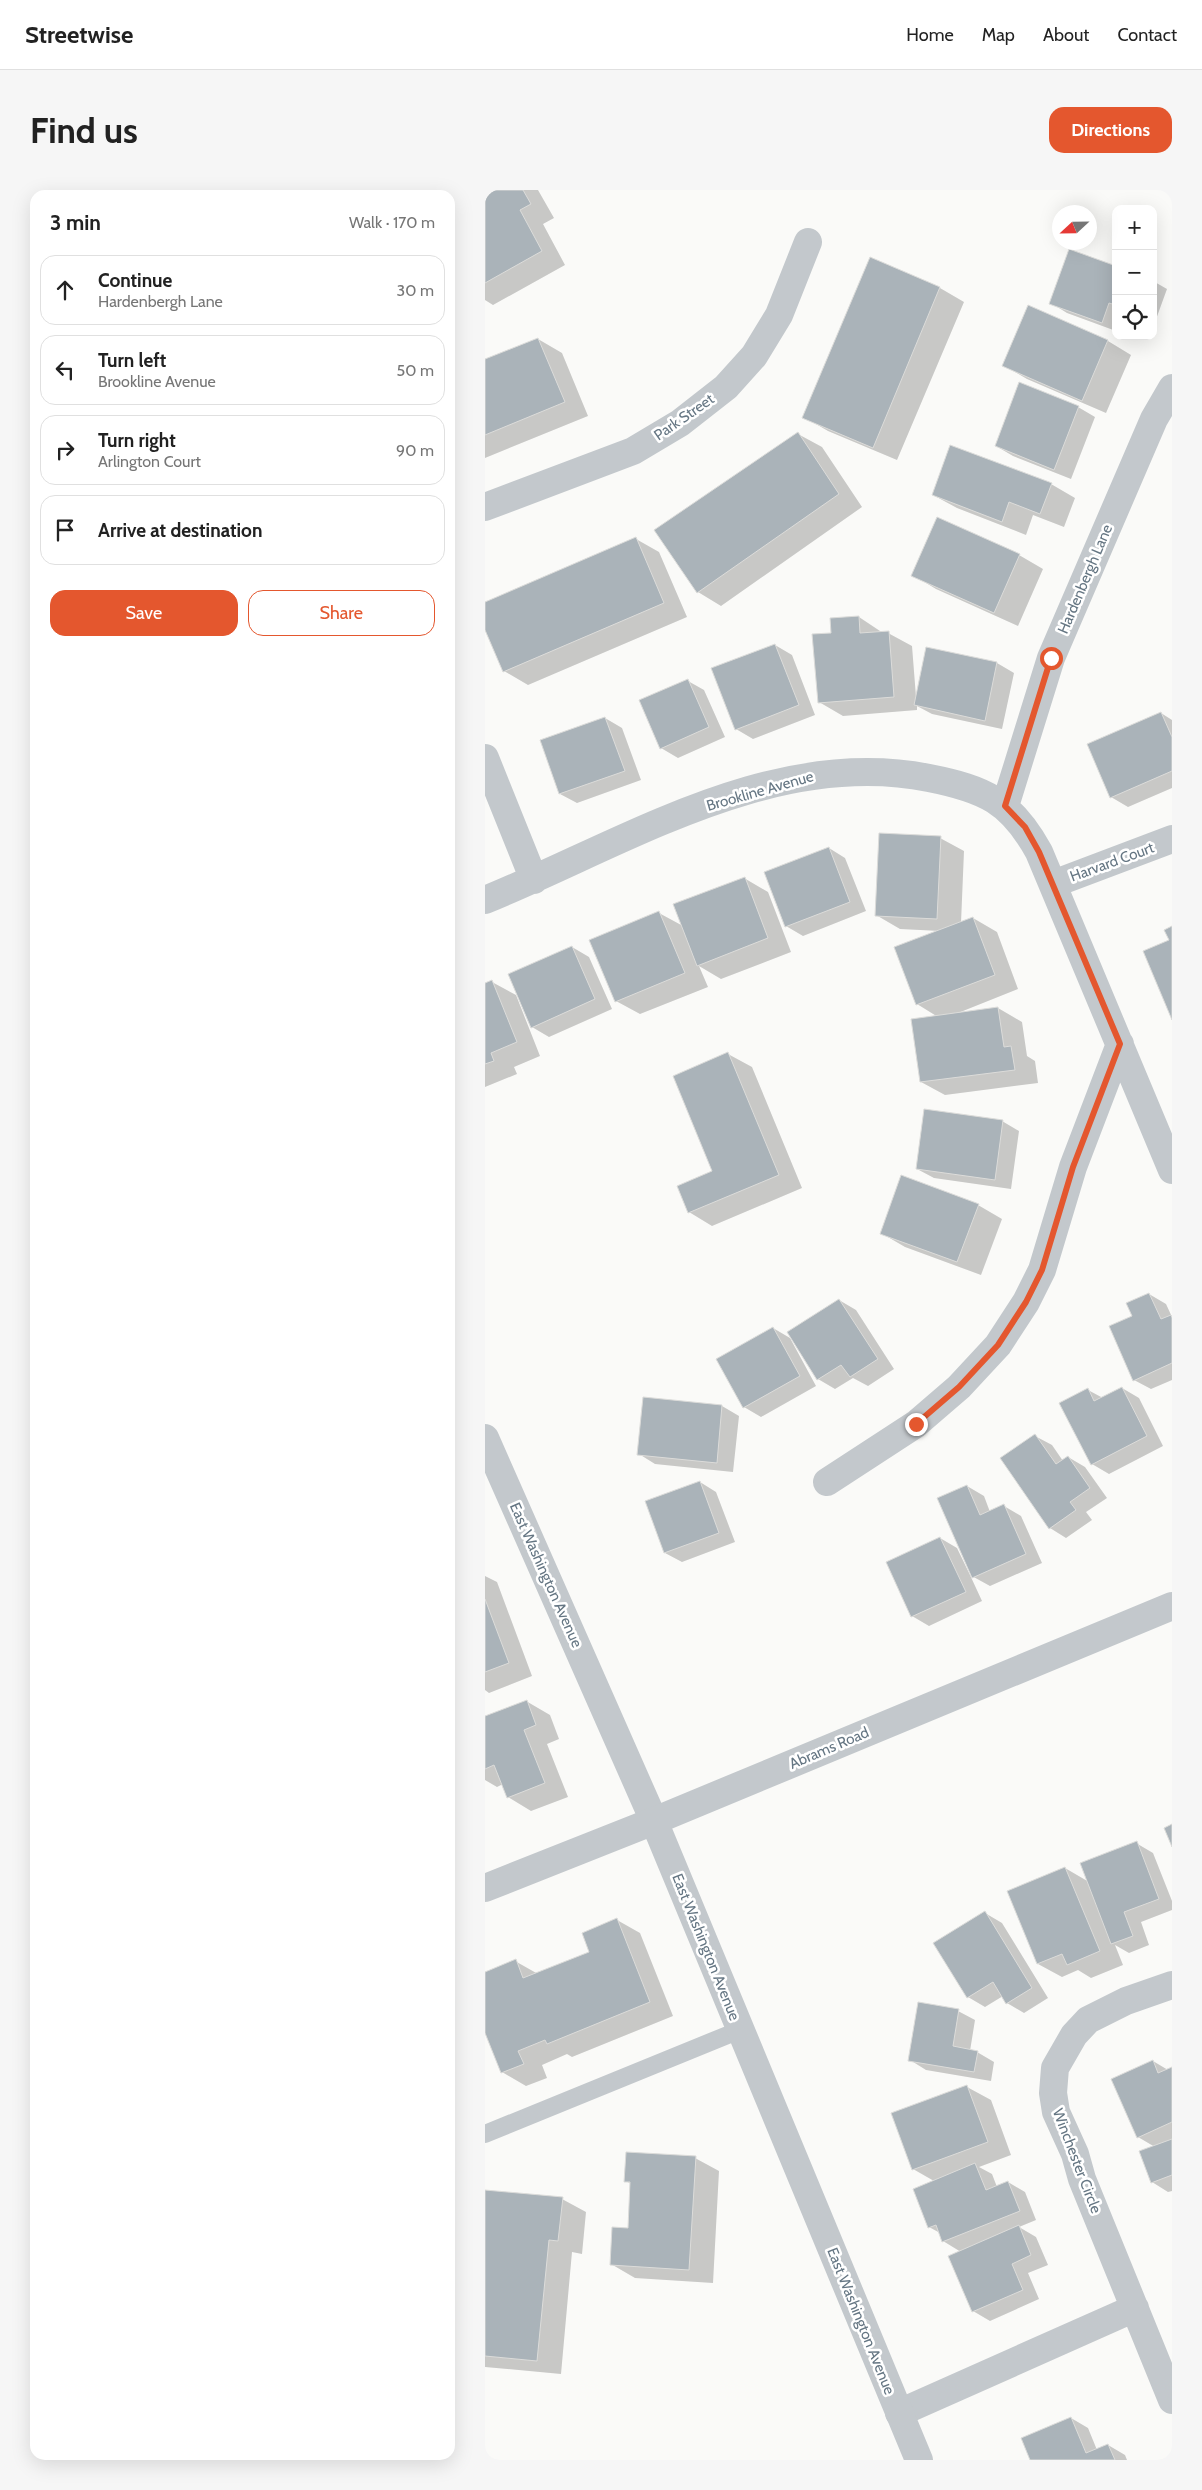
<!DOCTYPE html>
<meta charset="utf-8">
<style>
body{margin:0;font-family:Cabin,sans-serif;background:#f6f6f6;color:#222}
.controls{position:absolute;right:15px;top:15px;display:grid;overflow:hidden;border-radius:10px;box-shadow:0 5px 20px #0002}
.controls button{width:45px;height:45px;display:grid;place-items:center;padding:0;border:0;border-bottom:1px solid #e0e0e0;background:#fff;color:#222;font:25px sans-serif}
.compass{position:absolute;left:567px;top:15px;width:45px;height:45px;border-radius:50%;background:#fff;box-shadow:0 5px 20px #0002;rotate:248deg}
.stop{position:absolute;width:15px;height:15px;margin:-11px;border:4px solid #e4572e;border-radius:50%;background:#fff}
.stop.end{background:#e4572e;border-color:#fff;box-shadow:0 1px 5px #0008}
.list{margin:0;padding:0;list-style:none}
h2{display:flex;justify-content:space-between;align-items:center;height:65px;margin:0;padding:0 20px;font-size:21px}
h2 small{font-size:16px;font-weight:400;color:#767676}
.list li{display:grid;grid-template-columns:32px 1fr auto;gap:15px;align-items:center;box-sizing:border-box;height:70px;margin:0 10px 10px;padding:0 10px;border:1px solid #e0e0e0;border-radius:15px}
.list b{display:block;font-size:19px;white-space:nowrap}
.list p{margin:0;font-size:16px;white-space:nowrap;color:#767676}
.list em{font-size:16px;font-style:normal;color:#767676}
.actions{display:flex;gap:10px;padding:15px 20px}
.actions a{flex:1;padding:11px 0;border:1px solid #e4572e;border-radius:15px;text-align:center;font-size:18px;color:#e4572e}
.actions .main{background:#e4572e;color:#fff}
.icon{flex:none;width:28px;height:28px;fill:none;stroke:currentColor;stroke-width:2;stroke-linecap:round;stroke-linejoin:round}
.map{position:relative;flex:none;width:687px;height:2270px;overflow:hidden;border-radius:15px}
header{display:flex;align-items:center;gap:30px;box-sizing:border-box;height:70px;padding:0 25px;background:#fff;border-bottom:1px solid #e0e0e0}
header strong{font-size:24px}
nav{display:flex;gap:28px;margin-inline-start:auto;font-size:18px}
.intro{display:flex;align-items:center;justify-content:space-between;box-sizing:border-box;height:120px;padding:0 30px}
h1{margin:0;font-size:35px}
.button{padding:12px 22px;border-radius:15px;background:#e4572e;color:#fff;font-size:18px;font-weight:700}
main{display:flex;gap:30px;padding:0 30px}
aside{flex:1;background:#fff;border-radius:15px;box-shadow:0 5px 20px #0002}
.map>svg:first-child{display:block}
.shadow{fill:#0003}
.building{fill:#aab3b9;stroke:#dcdcda}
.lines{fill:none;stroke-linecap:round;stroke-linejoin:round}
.service{stroke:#c3c8cc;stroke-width:18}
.minor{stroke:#c3c8cc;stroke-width:28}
.tertiary{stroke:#c3c8cc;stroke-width:28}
.route{stroke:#e4572e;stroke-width:6}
.labels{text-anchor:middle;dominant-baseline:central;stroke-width:5;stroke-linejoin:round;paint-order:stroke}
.street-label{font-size:15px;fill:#657683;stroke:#fff}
</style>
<header>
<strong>Streetwise</strong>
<nav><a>Home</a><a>Map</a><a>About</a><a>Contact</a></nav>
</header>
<div class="intro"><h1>Find us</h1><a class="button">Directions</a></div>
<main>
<aside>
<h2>3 min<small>Walk · 170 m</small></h2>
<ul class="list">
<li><svg class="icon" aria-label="ahead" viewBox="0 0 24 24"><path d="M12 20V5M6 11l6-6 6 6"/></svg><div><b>Continue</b><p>Hardenbergh Lane</p></div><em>30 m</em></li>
<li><svg class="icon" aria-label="left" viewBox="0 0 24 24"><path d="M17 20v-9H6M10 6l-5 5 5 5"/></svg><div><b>Turn left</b><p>Brookline Avenue</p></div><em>50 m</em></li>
<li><svg class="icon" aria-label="right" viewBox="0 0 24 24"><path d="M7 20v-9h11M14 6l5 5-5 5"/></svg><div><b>Turn right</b><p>Arlington Court</p></div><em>90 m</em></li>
<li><svg class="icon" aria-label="arrive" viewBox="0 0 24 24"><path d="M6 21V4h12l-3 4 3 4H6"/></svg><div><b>Arrive at destination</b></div></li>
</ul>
<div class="actions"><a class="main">Save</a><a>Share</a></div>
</aside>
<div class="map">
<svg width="687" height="2270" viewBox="0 0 687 2270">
<rect width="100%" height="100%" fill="#fafaf8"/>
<!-- shadow -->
<path class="shadow" d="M0,0h53l16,28 -11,6 22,41 -72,40 -8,-5z
M385,69l70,29 24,14 -67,158 -69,-29 -24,-14z
M631,77v64l-49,-18 -16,-10z
M668,91l14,8 -12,33h-2z
M544,117l79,34 23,14 -25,58 -79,-34 -24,-14z
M53,149l24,14 26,63 -103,42v-97z
M593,217l17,10 -24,62 -58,-23 -17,-10z
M313,244l24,13 40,60 -141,99 -23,-14z
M566,294l24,14 -11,29 -31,-12 -7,20 -69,-27 -24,-13z
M151,349l23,13 28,65 -159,68 -24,-14 -19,-44v-23z
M534,365l24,14 -25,57 -82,-37 -23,-14z
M374,427l24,16h5l24,13 4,51 11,-49 70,15 17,10 -12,56 -70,-15 -15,-8v4l-74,6 -24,-14 14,-68z
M290,455l17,10 23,60 -62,24 -17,-10z
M203,491l16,9 21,47 -47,21 -17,-10z
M676,523l11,7v68l-44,19 -17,-10z
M120,528l17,10 19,52 -64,23 -17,-9 -18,-53z
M455,648l24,13 -3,72 12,-5 24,14 21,57 -65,26 45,-7 24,14 5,34 8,5 3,22 -93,12 -24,-13 17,-65 -21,-13 23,-73 -40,-2 -24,-14z
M344,658l16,10 21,53 -63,25 -17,-10z
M259,688l24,14 23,60 -70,27 -22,-13 9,21 -68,27 -24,-13 43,-88 24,13z
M87,757l17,10 23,52 -63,28 -17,-10z
M7,792l24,13 24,61 -26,11 3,7 -32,13v-103z
M243,864l24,13 50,121 -90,38 -23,-14 25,-40z
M517,931l17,10 -8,58 -77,-11 -17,-9z
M493,1015l24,14 -21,56 -76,-28 -24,-14z
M664,1104l17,10 6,13v63l-21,9 -17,-9 -1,-63z
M354,1110l17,10 38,59 -26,17 -15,-8 -18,11 -17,-10 -30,-47z
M288,1138l17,10 26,48 -55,31 -17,-10z
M637,1198l17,10 24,48 -54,28 -17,-10 -4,-74 15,8z
M237,1216l17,10 -6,56 -78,-8 -16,-10z
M550,1246l17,9 11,16 5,-4 17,10 22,31 -21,14 6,8 -26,18 -16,-10z
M215,1292l16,10 19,50 -53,20 -17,-9z
M482,1296l17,10 6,16 14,-6 17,10 21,47 -52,23 -20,-11 12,26 -53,25 -17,-10 28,-78 17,10 13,27 2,-1z
M0,1386l12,6 35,94 -43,17 -4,-3z
M41,1511l24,14 9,24 -12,5 21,53 -37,14 -23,-14 -5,-13 -6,3 -12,-7v-63z
M651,1653l17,10 19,48v9l-31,12 8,23 -20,8 -14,-8 8,20 -32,13 -13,-8 -16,7 -24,-13 27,-96 24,14z
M500,1723l17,10 46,75 -24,15 -17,-10 -4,-7 -18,11 -17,-10z
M132,1730l23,13 33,83 -101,41 -5,-3 -25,11 5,13 -21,8 -24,-14 -17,-43v-56l30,-12 23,13 53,-22z
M473,1821l17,9 -5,31 7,1 17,10 -3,19 -65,-11 -16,-10z
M668,1871l15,9 4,-1v122l-4,1 -16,-10 3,-35 -17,-10z
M482,1897l24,13 20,55 -32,12 13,7 5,13 11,-5 17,10 11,28 -17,7 17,10 12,28 -20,8 11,26 -49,22 -17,-10 -12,-59 -18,-11 -3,-8 -11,-6 5,-46 -21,-12z
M210,1968l24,13 -6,112 -78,-5 -24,-14 18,-35 2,-45 -5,-3z
M0,2001l77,8 24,13 -4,42 -10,-2 -11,122 -76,-7z
M586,2228l17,10 9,22 11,-5 17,10 2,5h-96z"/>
<!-- building -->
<path class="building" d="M0,0h38l8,14 -11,6 22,41 -57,32z
M584,59l47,17v39l-7,-2 -7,20 -53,-19z
M385,67l70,30 -67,161 -71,-30z
M543,115l80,35 -26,61 -80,-35z
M53,148l27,64 -80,33v-76z
M534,192l60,24 -25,64 -59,-24z
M313,242l41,62 -142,99 -43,-63z
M465,255l102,38 -12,31 -31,-12 -7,20 -70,-27z
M452,327l83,37 -26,59 -83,-37z
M151,347l28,66 -161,69 -18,-42v-28z
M374,426l1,17 29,-2 5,66 -76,6 -6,-69 19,-1 -1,-15z
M290,454l24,61 -64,25 -24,-62z
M441,457l71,15 -12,59 -71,-16z
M203,489l21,48 -49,22 -21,-49z
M676,522l11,25v34l-62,27 -23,-54z
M120,527l20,54 -66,23 -19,-54z
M394,643l62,3 -4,83 -62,-3z
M344,657l21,55 -65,25 -21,-55z
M260,687l23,61 -71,28 -24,-62z
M174,721l26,62 -70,29 -26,-62z
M488,727l22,58 -79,30 -22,-58z
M687,736v94l-29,-69 26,-11 -5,-10z
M87,756l23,53 -64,29 -23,-54z
M7,790l25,62 -26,11 3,8 -9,3v-81z
M513,817l6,40 7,-1 4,24 -95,12 -9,-63z
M243,862l51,123 -91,38 -11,-27 35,-15 -39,-95z
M439,919l79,11 -8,60 -79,-11z
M416,985l78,29 -22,58 -77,-28z
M664,1103l12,26 10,-4 1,3v45l-39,18 -24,-55 23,-10 -6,-13z
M354,1109l39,60 -28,18 -9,-12 -24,15 -30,-48z
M288,1137l27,49 -57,32 -27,-49z
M637,1197l25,49 -56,29 -32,-62 29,-15 6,13z
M158,1207l79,8 -5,58 -80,-8z
M550,1244l21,30 12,-8 22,32 -20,14 6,8 -27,19 -49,-71z
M215,1291l19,52 -55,20 -19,-52z
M482,1295l13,30 24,-11 22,50 -54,24 -35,-80z
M455,1347l26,55 -55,25 -25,-55z
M0,1409l24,64 -24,9z
M42,1510l9,25 -12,5 21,53 -38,15 -13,-33 -9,4v-53z
M687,1634v23l-8,-19z
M652,1651l22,58 -35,13 9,24 -22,8 -31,-81z
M580,1677l35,84 -33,14 -5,-11 -25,10 -30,-73z
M500,1721l47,77 -26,16 -13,-22 -26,16 -34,-55z
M132,1728l33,84 -103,42 -2,-4 -27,11 6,13 -23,9 -16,-40v-61l31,-13 7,19 66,-26 -7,-19z
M433,1812l41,7 -6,37 25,5 -4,21 -66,-11z
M668,1870l5,13 14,-6v55l-35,16 -26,-59z
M482,1895l21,57 -76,28 -21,-57z
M687,1949v36l-21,8 -12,-32z
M141,1962l70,4 -7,114 -79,-5 2,-38 16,1 2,-46h-6z
M490,1973l11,27 22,-9 12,30 -78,31 -6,-17 -8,3 -15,-39z
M0,2000l78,7 -5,44 -9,-1 -12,121 -52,-5z
M534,2035l12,30 -19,9 11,26 -51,22 -24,-56z
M586,2227l15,36 22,-9 7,16h-85l-9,-22z"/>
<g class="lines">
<!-- service -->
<path class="service" d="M0,1944l255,-104"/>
<!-- minor -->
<path class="minor" d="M0,317l148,-56 47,-28 46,-36 28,-31 25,-41 29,-73
M0,568l49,122
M520,616l46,-148 103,-239 18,-31
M568,694l119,-45
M0,710c140,-57 287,-153 444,-122 56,11 82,23 110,74l133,318
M0,1248l169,383
M342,1292l89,-58 43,-37 39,-42 28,-43 16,-32 31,-103 47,-123
M687,1795l-46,16 -38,19 -14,15 -19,33 -2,25 3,19 19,42 7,25 90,221
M414,2223l236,-105"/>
<!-- tertiary -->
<path class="tertiary" d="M169,1631l265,639
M0,1698l169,-67 518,-215"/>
</g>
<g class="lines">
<!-- route -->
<path class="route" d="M431,1234l43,-37 39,-42 28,-43 16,-32 31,-103 47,-123 -81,-192 -14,-25 -20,-21 46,-148"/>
</g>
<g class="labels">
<!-- street labels -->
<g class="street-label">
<text transform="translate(199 227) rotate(-35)">Park Street</text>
<text transform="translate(600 389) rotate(-67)">Hardenbergh Lane</text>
<text transform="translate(275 601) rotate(-16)">Brookline Avenue</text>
<text transform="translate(627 672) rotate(-20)">Harvard Court</text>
<text transform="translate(61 1385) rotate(66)">East Washington Avenue</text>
<text transform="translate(344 1558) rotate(-23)">Abrams Road</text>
<text transform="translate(221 1757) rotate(68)">East Washington Avenue</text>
<text transform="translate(592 1971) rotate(69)">Winchester Circle</text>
<text transform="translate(376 2131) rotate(68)">East Washington Avenue</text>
</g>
</g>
</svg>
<div class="controls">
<button>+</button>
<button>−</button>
<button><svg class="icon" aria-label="locate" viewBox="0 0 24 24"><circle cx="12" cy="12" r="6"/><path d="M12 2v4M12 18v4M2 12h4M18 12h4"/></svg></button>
</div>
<svg class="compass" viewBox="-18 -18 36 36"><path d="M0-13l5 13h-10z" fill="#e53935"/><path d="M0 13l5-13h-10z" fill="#767676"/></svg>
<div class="stop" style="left:566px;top:468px"></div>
<div class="stop end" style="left:431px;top:1234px"></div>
</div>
</main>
